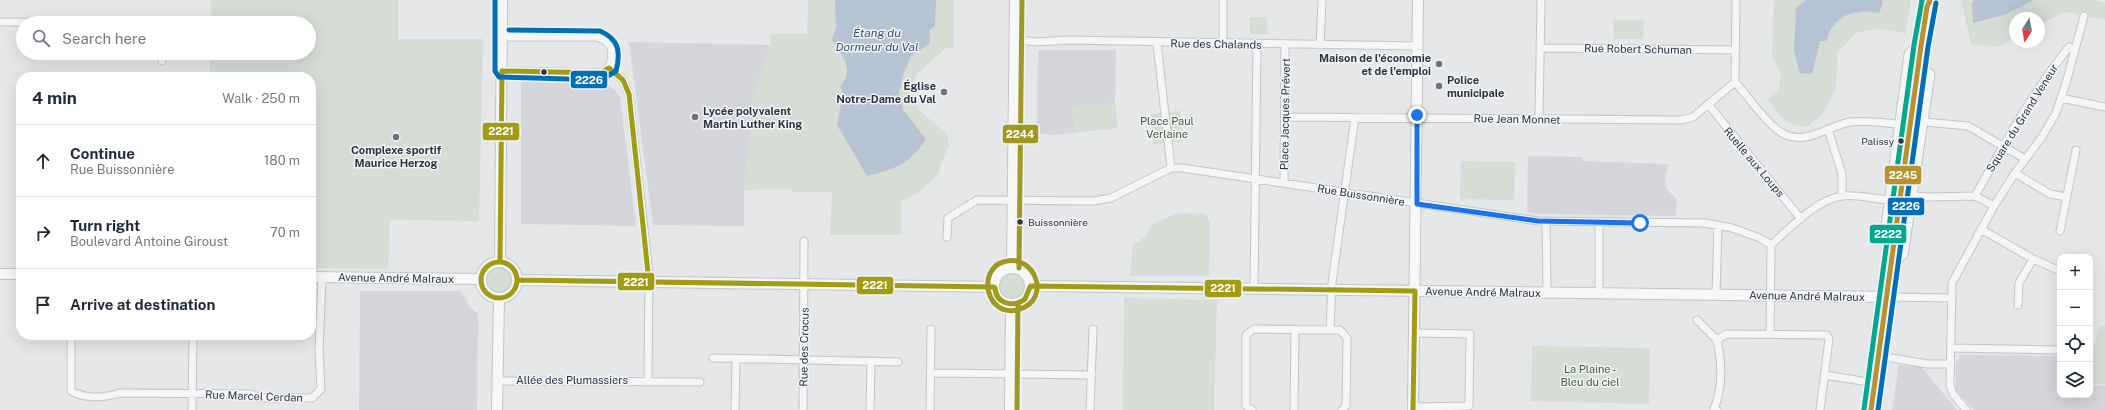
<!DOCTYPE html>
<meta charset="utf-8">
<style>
body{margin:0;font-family:"Public Sans",sans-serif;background:#f2f2f3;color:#1f2937}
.controls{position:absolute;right:12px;bottom:12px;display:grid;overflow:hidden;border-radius:8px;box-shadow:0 4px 16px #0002}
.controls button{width:36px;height:36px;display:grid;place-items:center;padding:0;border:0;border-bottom:1px solid #e0e1e3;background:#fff;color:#1f2937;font:20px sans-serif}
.compass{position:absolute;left:2009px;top:12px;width:36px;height:36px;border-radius:50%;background:#fff;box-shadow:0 4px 16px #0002;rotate:191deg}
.stop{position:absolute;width:12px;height:12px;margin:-9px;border:3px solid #1a73e8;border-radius:50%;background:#fff}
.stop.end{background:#1a73e8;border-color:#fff;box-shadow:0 1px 4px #0008}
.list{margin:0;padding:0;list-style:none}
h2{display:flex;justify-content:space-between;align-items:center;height:52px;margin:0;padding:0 16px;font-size:17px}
h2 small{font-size:13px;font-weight:400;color:#747a83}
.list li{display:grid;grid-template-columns:26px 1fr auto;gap:12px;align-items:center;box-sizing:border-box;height:72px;padding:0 16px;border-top:1px solid #e0e1e3}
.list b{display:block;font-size:15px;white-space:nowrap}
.list p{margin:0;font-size:13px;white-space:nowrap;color:#747a83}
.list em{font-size:13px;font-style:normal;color:#747a83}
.icon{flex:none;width:22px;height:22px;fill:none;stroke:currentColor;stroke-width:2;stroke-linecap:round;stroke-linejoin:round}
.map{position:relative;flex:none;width:2105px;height:410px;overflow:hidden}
.search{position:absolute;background:#fff;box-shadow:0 4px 16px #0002;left:16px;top:16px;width:300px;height:44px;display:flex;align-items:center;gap:10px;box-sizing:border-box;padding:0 14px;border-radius:22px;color:#747a83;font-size:15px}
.panel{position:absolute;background:#fff;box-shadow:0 4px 16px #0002;left:16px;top:72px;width:300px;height:268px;border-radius:16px}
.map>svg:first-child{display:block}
.built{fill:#d4d6dc}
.green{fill:#d5ddd5}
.water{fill:#b5c3d2}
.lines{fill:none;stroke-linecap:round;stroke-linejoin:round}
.street-casing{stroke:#c3c5c7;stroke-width:9}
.secondary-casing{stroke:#c3c5c7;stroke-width:12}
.street{stroke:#f4f5f6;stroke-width:7}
.secondary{stroke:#f7f7f8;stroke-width:10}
.bus-1-casing{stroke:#f3f5f8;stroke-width:8}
.bus-2-casing{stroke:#f3f5f8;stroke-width:8}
.bus-3-casing{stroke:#f3f5f8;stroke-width:8}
.bus-4-casing{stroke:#f3f5f8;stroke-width:8}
.bus-5-casing{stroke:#f3f5f8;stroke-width:8}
.bus-1{stroke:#a29c14;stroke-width:5}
.bus-2{stroke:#006fb6;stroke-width:5}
.bus-3{stroke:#9f9825;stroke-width:5}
.bus-4{stroke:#b59330;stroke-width:5}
.bus-5{stroke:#00a88f;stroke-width:5}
.route{stroke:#1a73e8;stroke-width:5}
.poi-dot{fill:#6d727c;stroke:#f3f5f8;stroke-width:1.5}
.bus-dot{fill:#2c3342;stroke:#f3f5f8;stroke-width:1.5}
.labels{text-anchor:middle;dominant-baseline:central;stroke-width:3;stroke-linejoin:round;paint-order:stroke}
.bus-label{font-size:10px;fill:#2c3342;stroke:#f3f5f8;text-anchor:end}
.street-label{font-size:11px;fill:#2c3342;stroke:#f3f5f8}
.poi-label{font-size:11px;font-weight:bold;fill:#2c3342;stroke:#f3f5f8;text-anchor:end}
.park-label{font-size:11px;fill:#405d3a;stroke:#f3f5f8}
.water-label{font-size:12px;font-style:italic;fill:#385174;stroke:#f3f5f8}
.line-badge{stroke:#f3f5f8;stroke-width:1.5}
.badge-label{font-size:11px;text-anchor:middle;font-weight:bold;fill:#fff}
</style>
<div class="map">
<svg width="2105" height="410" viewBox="0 0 2105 410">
<rect width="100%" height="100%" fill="#e5e7e9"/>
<!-- built -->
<path class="built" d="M629,42l142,3 -17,47 -10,98v36l-91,-1z
M1038,50h78l-1,52 3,26 -64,7 -17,-2z
M521,81l85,1 14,14 16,130 -115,-2z
M1528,156l55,1v4l85,3 -3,13 1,11 11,12 -1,16 -135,-2 -14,-2z
M360,291h101l8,15 9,8 -1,96h-118z
M1961,355l99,1v39h30v-10l15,1v24h-131l-18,-20v-27z
M1899,365l22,2 36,43h-65z"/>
<!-- green -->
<path class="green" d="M211,0h187v39h85l-4,182 -89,-1 -2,49 -77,-1v-191h-101v-24h99v-30h-98z
M808,0h146v48h-8l-27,24 -5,8 -2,15 8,16 27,23 2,10 -12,32 -21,18 -15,7v34h-71l2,-43h-36l-9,-3 -43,1 10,-99 17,-46 -1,-11h37z
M1774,0h137l-6,33 -25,-4 -23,3 -19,20 -2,34 -12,27 -16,13c-24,0 -26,-9 -40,-27l11,-10 2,-16 -9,-16z
M1961,0h13l-2,3 2,20 30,-8 30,-15h61l10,3v17l-40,-8 -26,13v-7h-24v20l-16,9 -28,-3z
M1250,17h17v17h-17z
M1613,20h31l-1,19h-29z
M1114,103l2,25 -41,4 -3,-26z
M1180,111l3,30 -30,3 -2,-30z
M1461,161l54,1 -1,38 -54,-1z
M1178,213l27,1 5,8 -1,54h-79l3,-31 12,-8 6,-12z
M487 280a13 13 0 1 1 26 0a13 13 0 1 1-26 0Z
M999 286a13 13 0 1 1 26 0a13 13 0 1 1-26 0Z
M1124,298l93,2 -3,110h-91z
M2101,326h4v58h-15l2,-33z
M1532,346l118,2 -1,56 -118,-3z"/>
<!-- water -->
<path class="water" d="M835,0h101l-1,26 -6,5 1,12 -19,13 -8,19 -4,18 4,17 23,29c-15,24 -32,31 -59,37l-30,-51 6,-30 -3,-9c16,-16 2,-31 -8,-46l4,-12z
M1806,0h76l1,3 -4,10c-25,-5 -45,2 -53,28h-6l-8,33 -12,-1 -6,-22 2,-43z
M1974,0h60l-30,15 -31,8 -1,-20z"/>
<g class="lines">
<!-- street casing -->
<g class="street-casing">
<path id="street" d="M1223,0v44
M1736,0l-1,82c13,14 34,46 51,53 22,9 43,-9 64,-13 16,-2 34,1 49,2
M0,22l163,1
M1015,40l23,2 29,-2 351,6
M1157,43l14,125
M1320,45l2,-45
M1541,48l195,2
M162,61v-8
M609,68l14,12 6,14 20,180 -1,106
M502,71l98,2 9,-5c5,-16 5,-25 -12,-31h-95
M2061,98l44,9
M1708,104l93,115
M1285,117l397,3 11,-3 42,-35
M1539,119l2,-119
M1925,122l43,4 57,33
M1828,129l14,45v22
M2015,173l35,21 17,3
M1284,183l1,-138
M1913,196l15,1 47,-1 19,10
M1975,196c29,-51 57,-103 94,-149l5,2
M1546,222l1,70
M1981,229l52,30 27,12
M2060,231l16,-81
M1895,235l-10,-9 23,-171 1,-3 12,-6
M947,237l1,-19 29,-18 116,1 18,-3 60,-30h11l356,53 167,2 27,5 28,10 11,7
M1771,245c18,-16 46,-46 71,-49 14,-2 32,3 46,4
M1891,265l13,-10 27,-181 -12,-10
M1254,289l3,-245
M1599,293v-71
M1716,295l2,-69
M1887,297l65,1
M2018,305l1,-22 14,-24
M1697,320l20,20
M1330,329l2,-46 23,-166
M1770,334l1,-89
M71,335v56c14,8 33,7 49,2l131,1 9,4h52l9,-9 -2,-39 3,-73
M1952,348l108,2
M713,358l185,4
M1892,358l35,6h22
M931,373l161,2
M1825,375l37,6
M497,381l203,1
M1413,407l56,-1 1,-72 -55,-1
M192,410l1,-75
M735,410l1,-52
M803,410l1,-169
M870,410l1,-49
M930,410l1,-81
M1090,410l3,-81
M1252,410l-6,-4v-71l8,-6 86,1 7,8 -1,68 -4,4
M1294,410l1,-81
M1717,410l-3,-1c9,-23 8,-45 3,-69l9,-6 101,1 2,4 -9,71
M1966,410l-13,-16 -3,-9 2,-102 42,-77 21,-33 27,-36 14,-24 10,-30 18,-67"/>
</g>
<!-- secondary casing -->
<g class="secondary-casing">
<path id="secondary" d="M481 280a18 18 0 1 1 36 0a18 18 0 1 1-36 0Z
M500,262l2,-262
M994 286a18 18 0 1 1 36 0a18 18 0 1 1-36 0Z
M1012,268l3,-268
M0,274h21
M311,277l169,2
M517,280l477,7
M1031,286l856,11
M497,410l2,-111
M1010,410l1,-106
M1413,410l5,-410
M1871,410l50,-364 6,-39 3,-7"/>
</g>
<!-- street -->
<use href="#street" class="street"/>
<!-- secondary -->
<use href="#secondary" class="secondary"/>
<!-- bus-1 casing -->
<g class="bus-1-casing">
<path id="bus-1" d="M481 280a18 18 0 1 1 36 0a18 18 0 1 1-36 0Z
M500,262l2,-191 98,2 9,-5 14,12 6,14 20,188
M517,280l477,7
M1031,286l384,5
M995,288c1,16 19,20 30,11l5,-12
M1413,410l2,-119"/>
</g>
<!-- bus-2 casing -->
<g class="bus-2-casing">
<path id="bus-2" d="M495,0v71l4,6 102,3 15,-9c5,-19 3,-32 -16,-40l-91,-1
M1878,410l50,-363 8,-44"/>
</g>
<!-- bus-3 casing -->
<g class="bus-3-casing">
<path id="bus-3" d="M1019,268l3,-268
M1017,310c-31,7 -40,-40 -14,-48 32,-10 49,37 17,47
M1017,410l1,-106"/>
</g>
<!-- bus-4 casing -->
<g class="bus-4-casing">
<path id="bus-4" d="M1871,410l50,-364 6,-39 3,-7"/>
</g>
<!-- bus-5 casing -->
<g class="bus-5-casing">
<path id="bus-5" d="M1864,409l50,-364 8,-45"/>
</g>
<!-- bus-1 -->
<use href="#bus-1" class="bus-1"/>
<!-- bus-2 -->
<use href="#bus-2" class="bus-2"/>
<!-- bus-3 -->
<use href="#bus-3" class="bus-3"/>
<!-- bus-4 -->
<use href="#bus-4" class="bus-4"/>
<!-- bus-5 -->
<use href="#bus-5" class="bus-5"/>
</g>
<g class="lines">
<!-- route -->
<path class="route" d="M1417,115v89l121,17 102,2"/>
</g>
<!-- markers -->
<g class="poi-dot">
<circle cx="1439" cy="64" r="4"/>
<circle cx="1439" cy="86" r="4"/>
<circle cx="944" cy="92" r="4"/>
<circle cx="695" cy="117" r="4"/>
<circle cx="396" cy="137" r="4"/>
</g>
<g class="bus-dot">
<circle cx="544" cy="72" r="3.5"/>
<circle cx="1901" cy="141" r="3.5"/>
<circle cx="1020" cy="222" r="3.5"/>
</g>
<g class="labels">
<!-- bus labels -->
<g class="bus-label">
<text x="1894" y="141">Palissy</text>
<text x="1028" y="222" text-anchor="start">Buissonnière</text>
</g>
<!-- street labels -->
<g class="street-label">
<text transform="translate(1216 44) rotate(1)">Rue des Chalands</text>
<text transform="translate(1638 49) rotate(1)">Rue Robert Schuman</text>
<text transform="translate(1285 114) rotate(-89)">Place Jacques Prévert</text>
<text transform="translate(2022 118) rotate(-58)">Square du Grand Veneur</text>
<text transform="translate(1517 119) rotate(1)">Rue Jean Monnet</text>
<text transform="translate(1754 162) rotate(50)">Ruelle aux Loups</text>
<text transform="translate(1361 195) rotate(9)">Rue Buissonnière</text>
<text transform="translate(396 278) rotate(1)">Avenue André Malraux</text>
<text transform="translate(1483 292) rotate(1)">Avenue André Malraux</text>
<text transform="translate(1807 296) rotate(1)">Avenue André Malraux</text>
<text transform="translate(804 347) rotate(-89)">Rue des Crocus</text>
<text x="572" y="380">Allée des Plumassiers</text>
<text transform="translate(254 396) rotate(2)">Rue Marcel Cerdan</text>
</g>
<!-- poi labels -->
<g class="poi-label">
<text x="1431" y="58">Maison de l'économie<tspan x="1431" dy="13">et de l'emploi</tspan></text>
<text x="1447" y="80" text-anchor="start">Police<tspan x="1447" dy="13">municipale</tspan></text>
<text x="936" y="86">Église<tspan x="936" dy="13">Notre-Dame du Val</tspan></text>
<text x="703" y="111" text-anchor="start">Lycée polyvalent<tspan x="703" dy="13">Martin Luther King</tspan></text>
<text x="396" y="150" text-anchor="middle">Complexe sportif<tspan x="396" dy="13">Maurice Herzog</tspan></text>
</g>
<!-- park labels -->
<g class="park-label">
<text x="1167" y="121">Place Paul<tspan x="1167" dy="13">Verlaine</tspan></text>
<text x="1590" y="369">La Plaine -<tspan x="1590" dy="13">Bleu du ciel</tspan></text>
</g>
<!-- water labels -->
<g class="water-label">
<text x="877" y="33">Étang du<tspan x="877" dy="14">Dormeur du Val</tspan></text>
</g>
</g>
<g class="line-badge">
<rect x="570" y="70" width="38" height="19" rx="4" fill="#006fb6"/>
<rect x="482" y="122" width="38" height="19" rx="4" fill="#a29c14"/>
<rect x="1002" y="124" width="37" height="20" rx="4" fill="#9f9825"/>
<rect x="1884" y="165" width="38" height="20" rx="4" fill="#b59330"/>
<rect x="1887" y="197" width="38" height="19" rx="4" fill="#006fb6"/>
<rect x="1869" y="224" width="38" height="20" rx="4" fill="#00a88f"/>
<rect x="617" y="272" width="38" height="19" rx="4" fill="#a29c14"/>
<rect x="856" y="276" width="38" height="19" rx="4" fill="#a29c14"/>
<rect x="1204" y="279" width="38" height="19" rx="4" fill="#a29c14"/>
</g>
<g class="badge-label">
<text x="589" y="84">2226</text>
<text x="501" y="135">2221</text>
<text x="1020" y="138">2244</text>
<text x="1903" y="179">2245</text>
<text x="1906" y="210">2226</text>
<text x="1888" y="238">2222</text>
<text x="636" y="286">2221</text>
<text x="875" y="289">2221</text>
<text x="1223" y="292">2221</text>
</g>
</svg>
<div class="controls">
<button>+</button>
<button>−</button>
<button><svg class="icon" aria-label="locate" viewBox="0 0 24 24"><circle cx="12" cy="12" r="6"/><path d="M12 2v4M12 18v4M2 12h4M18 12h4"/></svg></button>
<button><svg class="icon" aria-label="layers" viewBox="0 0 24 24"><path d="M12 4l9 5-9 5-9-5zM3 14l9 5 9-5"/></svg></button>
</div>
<svg class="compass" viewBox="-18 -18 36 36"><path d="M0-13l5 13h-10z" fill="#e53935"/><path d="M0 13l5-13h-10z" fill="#747a83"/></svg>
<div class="stop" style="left:1640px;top:223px"></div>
<div class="stop end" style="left:1417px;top:115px"></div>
<div class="search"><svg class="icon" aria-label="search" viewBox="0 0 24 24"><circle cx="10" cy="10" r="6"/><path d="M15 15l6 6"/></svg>Search here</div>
<section class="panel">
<h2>4 min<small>Walk · 250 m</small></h2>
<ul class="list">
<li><svg class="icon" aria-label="ahead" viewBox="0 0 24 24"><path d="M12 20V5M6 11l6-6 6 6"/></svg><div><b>Continue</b><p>Rue Buissonnière</p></div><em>180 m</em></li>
<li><svg class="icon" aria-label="right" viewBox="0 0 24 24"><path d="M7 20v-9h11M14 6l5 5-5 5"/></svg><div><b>Turn right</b><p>Boulevard Antoine Giroust</p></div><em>70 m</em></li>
<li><svg class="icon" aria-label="arrive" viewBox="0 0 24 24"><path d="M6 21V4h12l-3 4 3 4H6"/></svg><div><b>Arrive at destination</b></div></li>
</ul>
</section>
</div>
